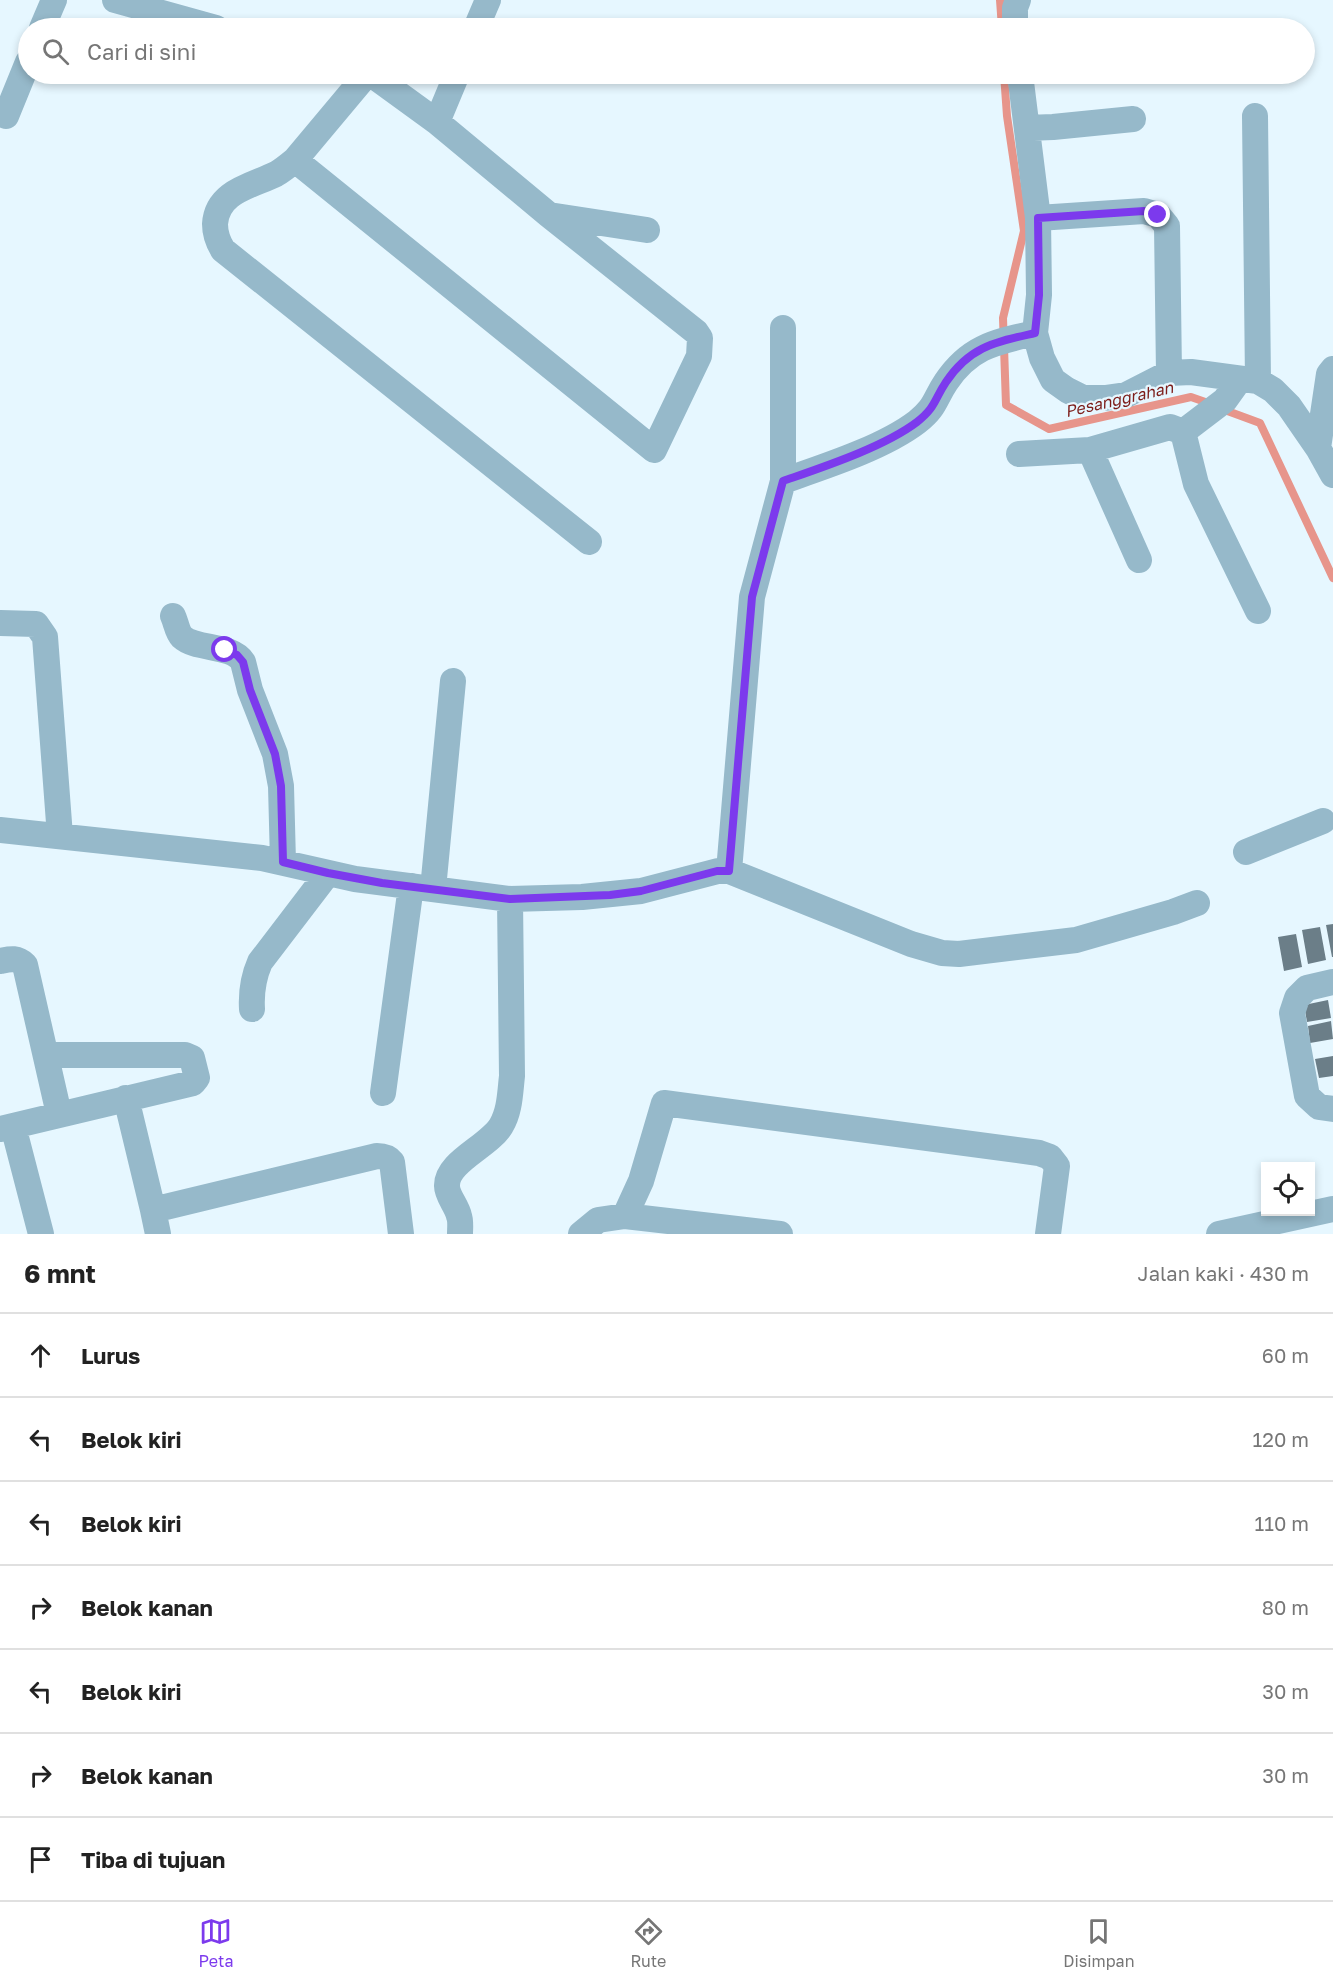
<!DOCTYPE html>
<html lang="id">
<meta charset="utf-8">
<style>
body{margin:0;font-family:"Golos Text",sans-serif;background:#f2f2f2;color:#222}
.controls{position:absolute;right:18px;bottom:18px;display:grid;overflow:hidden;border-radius:0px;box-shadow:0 3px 9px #0003}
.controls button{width:54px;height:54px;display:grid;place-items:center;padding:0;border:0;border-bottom:2px solid #e0e0e0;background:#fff;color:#222;font:30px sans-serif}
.stop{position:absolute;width:18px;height:18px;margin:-14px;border:4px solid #7c3aed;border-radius:50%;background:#fff}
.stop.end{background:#7c3aed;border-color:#fff;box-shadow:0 2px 6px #0008}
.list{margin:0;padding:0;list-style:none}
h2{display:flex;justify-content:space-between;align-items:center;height:78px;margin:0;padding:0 24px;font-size:26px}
h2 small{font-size:20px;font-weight:400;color:#767676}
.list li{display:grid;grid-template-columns:39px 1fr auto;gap:18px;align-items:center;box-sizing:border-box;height:84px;padding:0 24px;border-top:2px solid #e0e0e0}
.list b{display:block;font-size:22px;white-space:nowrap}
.list em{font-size:20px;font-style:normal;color:#767676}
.icon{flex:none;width:33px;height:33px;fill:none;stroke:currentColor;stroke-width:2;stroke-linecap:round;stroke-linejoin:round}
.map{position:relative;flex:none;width:1333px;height:1234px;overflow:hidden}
.search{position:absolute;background:#fff;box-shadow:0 3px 9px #0003;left:18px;right:18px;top:18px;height:66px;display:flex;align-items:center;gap:15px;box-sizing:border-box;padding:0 21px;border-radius:33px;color:#767676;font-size:22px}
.sheet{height:666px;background:#fff}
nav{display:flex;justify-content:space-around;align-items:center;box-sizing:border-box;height:84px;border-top:2px solid #e0e0e0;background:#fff;font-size:16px;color:#767676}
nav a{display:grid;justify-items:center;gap:3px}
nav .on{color:#7c3aed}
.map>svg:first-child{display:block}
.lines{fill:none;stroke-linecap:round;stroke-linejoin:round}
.stream{stroke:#e7958b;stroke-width:8}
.building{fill:#6b7e88}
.minor{stroke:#96b9ca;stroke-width:26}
.route{stroke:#7c3aed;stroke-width:8}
.labels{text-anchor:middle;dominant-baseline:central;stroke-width:4.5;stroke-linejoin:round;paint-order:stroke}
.water-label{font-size:16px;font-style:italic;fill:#7c1c19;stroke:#e6f7ff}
</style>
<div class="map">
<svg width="1333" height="1234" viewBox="0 0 1333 1234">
<rect width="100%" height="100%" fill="#e6f7ff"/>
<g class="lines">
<!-- stream -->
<path class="stream" d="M1000,0l2,28
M1004,74l3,42 17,115 -21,87 3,87 43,24 142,-32 20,7
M1222,409l38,14 73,155"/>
</g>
<!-- building -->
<path class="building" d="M1333,924v33h-1l-6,-32z
M1320,927l6,33 -18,4 -6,-34z
M1296,934l6,33 -18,4 -6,-34z
M1328,1000l3,18 -24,4 -3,-17z
M1331,1021l2,18 -23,4 -2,-17z
M1333,1056v20l-14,2 -4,-19z"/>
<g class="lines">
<!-- minor -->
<path class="minor" d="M115,0l101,28
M42,28l12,-28
M476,28l12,-28
M1015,28v-20l3,-8
M367,74l-72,86c-6,5 -12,10 -19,14 -24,12 -59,17 -61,50 0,10 3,18 8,26l366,292
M1020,74l18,144 1,77 -4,38
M6,116l22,-54
M1255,116l3,265
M437,122l20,-48
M1027,128l26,-1 80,-8
M295,160l359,290 45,-94 1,-18 -4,-6 -147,-117 -112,-93 -66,-48
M549,215l98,15
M1038,218l106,-7 14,4 9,11 2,147
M783,328v153
M1183,432l13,52 62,127
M1183,432l42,-32 15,-21
M1318,448l11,-74 4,-5
M1090,450l49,110
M1019,454l71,-4 80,-23 13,5
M173,616c3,6 4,16 9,21 14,13 50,7 61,25l7,28 25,64 6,32 2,76
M0,623l36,1 9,13 15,199
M0,830l262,28 93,21 155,20 72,-2 59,-6 77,-20h11l23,-274 31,-116c40,-14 100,-33 134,-59 19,-15 17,-22 29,-40 24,-36 50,-40 89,-49l7,25 11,22 14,10 16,8h22l21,-3 43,-22 22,-1 67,9 15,9 16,16 29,42 15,27
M1246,852l77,-31
M729,871l182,73 31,9 17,1 117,-14 97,-28 24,-9
M433,889l20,-208
M0,961c10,-2 17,-4 25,4l34,149
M1333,982l-26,6 -10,10 -5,15 15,83 12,11 14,2
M252,1009c-1,-17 1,-31 8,-47l68,-89
M383,1093l28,-207
M126,1098l27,112 224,-54c7,0 11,1 15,6l9,72
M13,1126l28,108
M0,1129l193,-46 4,-5 -5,-20 -7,-3h-139
M153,1210l5,24
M625,1216l155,18
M460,1234c0,-6 1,-13 -1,-18 -2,-10 -12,-20 -12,-30 -1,-24 41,-39 54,-60 9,-15 9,-33 11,-50l-2,-177
M581,1234l17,-14 27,-4 16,-35 23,-78 375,50 11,4 7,9 -9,68
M1219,1234l114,-25"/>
</g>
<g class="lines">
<!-- route -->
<path class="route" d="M225,650l12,5 6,7 7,28 25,64 6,32 2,76 45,11 54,10 128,16 100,-4 31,-4 76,-20h12l23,-274 31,-116c40,-14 101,-34 134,-59 19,-15 17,-22 29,-40 24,-36 50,-40 89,-49l4,-38 -1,-77 106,-7 14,4"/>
</g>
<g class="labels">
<!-- water labels -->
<g class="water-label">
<text transform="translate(1119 399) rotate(-13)">Pesanggrahan</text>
</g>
</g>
</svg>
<div class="controls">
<button><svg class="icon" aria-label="locate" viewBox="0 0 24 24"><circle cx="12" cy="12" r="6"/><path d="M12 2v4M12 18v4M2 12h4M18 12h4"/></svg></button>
</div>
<div class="stop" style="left:225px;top:650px"></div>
<div class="stop end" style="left:1158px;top:215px"></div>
<div class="search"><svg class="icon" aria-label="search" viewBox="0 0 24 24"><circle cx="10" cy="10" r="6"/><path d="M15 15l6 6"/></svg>Cari di sini</div>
</div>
<section class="sheet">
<h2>6 mnt<small>Jalan kaki · 430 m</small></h2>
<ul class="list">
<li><svg class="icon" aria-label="ahead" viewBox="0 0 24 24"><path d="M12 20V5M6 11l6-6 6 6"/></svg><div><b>Lurus</b></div><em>60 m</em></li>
<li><svg class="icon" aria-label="left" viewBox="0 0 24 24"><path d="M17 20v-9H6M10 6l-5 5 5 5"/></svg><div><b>Belok kiri</b></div><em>120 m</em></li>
<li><svg class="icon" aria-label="left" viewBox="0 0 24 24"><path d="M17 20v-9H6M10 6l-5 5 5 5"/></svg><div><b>Belok kiri</b></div><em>110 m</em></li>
<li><svg class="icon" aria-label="right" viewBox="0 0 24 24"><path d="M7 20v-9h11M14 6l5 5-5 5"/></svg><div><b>Belok kanan</b></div><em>80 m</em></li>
<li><svg class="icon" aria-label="left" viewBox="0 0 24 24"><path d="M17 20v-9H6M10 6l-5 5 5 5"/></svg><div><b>Belok kiri</b></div><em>30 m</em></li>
<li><svg class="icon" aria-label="right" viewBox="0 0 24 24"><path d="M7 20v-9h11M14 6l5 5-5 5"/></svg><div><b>Belok kanan</b></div><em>30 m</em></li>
<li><svg class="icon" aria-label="arrive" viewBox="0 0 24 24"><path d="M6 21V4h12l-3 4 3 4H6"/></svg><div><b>Tiba di tujuan</b></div></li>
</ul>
</section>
<nav>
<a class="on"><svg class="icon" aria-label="map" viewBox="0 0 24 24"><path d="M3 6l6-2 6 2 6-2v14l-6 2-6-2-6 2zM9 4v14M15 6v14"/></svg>Peta</a>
<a><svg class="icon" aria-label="directions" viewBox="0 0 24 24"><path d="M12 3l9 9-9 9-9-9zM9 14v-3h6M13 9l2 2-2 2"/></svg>Rute</a>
<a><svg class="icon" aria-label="saved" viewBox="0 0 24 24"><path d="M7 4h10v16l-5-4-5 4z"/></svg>Disimpan</a>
</nav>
